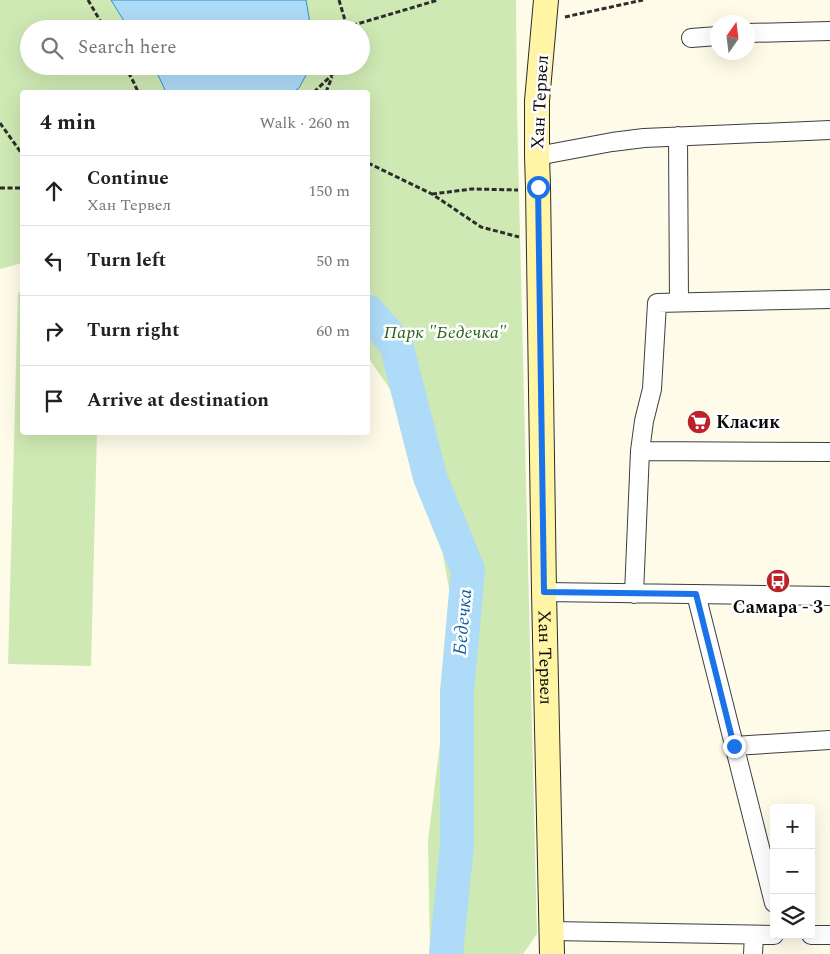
<!DOCTYPE html>
<meta charset="utf-8">
<style>
body{margin:0;font-family:Spectral,serif;background:#f2f2f2;color:#222}
.controls{position:absolute;right:15px;bottom:15px;display:grid;overflow:hidden;border-radius:5px;box-shadow:0 5px 20px #0002}
.controls button{width:45px;height:45px;display:grid;place-items:center;padding:0;border:0;border-bottom:1px solid #e0e0e0;background:#fff;color:#222;font:25px sans-serif}
.compass{position:absolute;left:710px;top:15px;width:45px;height:45px;border-radius:50%;background:#fff;box-shadow:0 5px 20px #0002;rotate:14deg}
.stop{position:absolute;width:15px;height:15px;margin:-11px;border:4px solid #1a73e8;border-radius:50%;background:#fff}
.stop.end{background:#1a73e8;border-color:#fff;box-shadow:0 1px 5px #0008}
.list{margin:0;padding:0;list-style:none}
h2{display:flex;justify-content:space-between;align-items:center;height:65px;margin:0;padding:0 20px;font-size:21px}
h2 small{font-size:16px;font-weight:400;color:#767676}
.list li{display:grid;grid-template-columns:32px 1fr auto;gap:15px;align-items:center;box-sizing:border-box;height:70px;padding:0 20px;border-top:1px solid #e0e0e0}
.list b{display:block;font-size:19px;white-space:nowrap}
.list p{margin:0;font-size:16px;white-space:nowrap;color:#767676}
.list em{font-size:16px;font-style:normal;color:#767676}
.icon{flex:none;width:28px;height:28px;fill:none;stroke:currentColor;stroke-width:2;stroke-linecap:round;stroke-linejoin:round}
.map{position:relative;flex:none;width:830px;height:954px;overflow:hidden}
.search{position:absolute;background:#fff;box-shadow:0 5px 20px #0002;left:20px;top:20px;width:350px;height:55px;display:flex;align-items:center;gap:12px;box-sizing:border-box;padding:0 18px;border-radius:28px;color:#767676;font-size:19px}
.panel{position:absolute;background:#fff;box-shadow:0 5px 20px #0002;left:20px;top:90px;width:350px;height:345px;border-radius:5px}
.map>svg:first-child{display:block}
.green{fill:#cfe9b4;fill-rule:evenodd}
.water{fill:#aedbf7;stroke:#3490ce}
.lines{fill:none;stroke-linecap:round;stroke-linejoin:round}
.river{stroke:#aedbf7;stroke-width:34}
.street-casing{stroke:#3e3e3e;stroke-width:20}
.secondary-casing{stroke:#2d2d2d;stroke-width:26}
.path{stroke:#2d2d2d;stroke-width:3;stroke-dasharray:5 2.5;stroke-linecap:butt}
.street{stroke:#fff;stroke-width:18}
.secondary{stroke:#fff5a4;stroke-width:24}
.route{stroke:#1a73e8;stroke-width:6}
.labels{text-anchor:middle;dominant-baseline:central;stroke-width:5;stroke-linejoin:round;paint-order:stroke}
.street-label{font-size:18px;fill:#0b0b0b;stroke:#fff}
.park-label{font-size:18px;font-style:italic;fill:#2a631c;stroke:#fff}
.poi-label{font-size:18px;font-weight:bold;fill:#0b0b0b;stroke:#fff;text-anchor:start}
.water-label{font-size:19px;font-style:italic;fill:#14619d;stroke:#fff}
</style>
<div class="map">
<svg width="830" height="954" viewBox="0 0 830 954">
<rect width="100%" height="100%" fill="#fffbe9"/>
<!-- green -->
<path class="green" d="M0,0h516l1,111 20,823 -14,20h-93l-2,-113 17,-139 6,-102 -11,-62 -23,-70 -19,-67 -30,-44v-265h-346v171l-22,6zM29,29h332v37h-332z
M22,292v140l75,1 -6,233 -83,-2 10,-371z"/>
<!-- water -->
<path class="water" d="M111,0h195l5,29h-182z
M152,66h159l-12,22 -6,4h-127l-7,-15z"/>
<g class="lines">
<!-- river -->
<path class="river" d="M368,312l28,32 34,133 38,93 -11,122v153l-11,109"/>
<!-- street casing -->
<g class="street-casing">
<path id="street" d="M748,33l82,-2
M691,38l27,-2
M678,136l1,166
M537,156l75,-14 32,-4 186,-8
M640,451l190,1
M544,592l286,4
M634,594l6,-143 4,-30 8,-32 5,-86 173,-4
M696,594l78,309
M734,746l96,-6
M552,931l222,4
M811,935h19
M753,954l1,-19"/>
</g>
<!-- secondary casing -->
<g class="secondary-casing">
<g id="secondary">
<path id="s1" d="M546,0l-9,101v55l1,31 6,405 8,362"/>
</g>
</g>
<!-- path -->
<path class="path" d="M88,0l17,29
M339,0l8,27
M565,17l78,-17
M347,29v-2l91,-27
M125,66l9,17 4,9
M314,92l18,-17 3,-9
M326,92l6,-15
M0,123l22,31
M368,163l64,31 49,33 38,10
M0,188h22
M432,194l40,-5 46,1"/>
<!-- street -->
<use href="#street" class="street"/>
<!-- secondary -->
<use href="#secondary" class="secondary"/>
</g>
<g class="lines">
<!-- route -->
<path class="route" d="M538,187l6,405 152,2 38,152"/>
</g>
<!-- icons -->
<defs>
<g id="supermarket-disc" transform="scale(1.25)"><circle r="9.5" fill="#bc2329" stroke="#fff"/><path d="M-6-5.5h2.5l.6 2H6L4.5 2H-2.5L-4.4-4H-6ZM-1.5 3.2a1.3 1.3 0 1 0 .1 0ZM3 3.2a1.3 1.3 0 1 0 .1 0Z" fill="#fff"/></g>
<g id="bus-disc" transform="scale(1.25)"><circle r="9.5" fill="#bc2329" stroke="#fff"/><path d="M-5-6H5V4H4V6H2V4H-2V6H-4V4H-5ZM-3.5-4V0h7V-4ZM-3.5 1.2v1.5H-2V1.2ZM2 1.2v1.5H3.5V1.2Z" fill="#fff"/></g>
</defs>
<g fill-rule="evenodd">
<use href="#supermarket-disc" x="699" y="422"/>
<use href="#bus-disc" x="778" y="581"/>
</g>
<g class="labels">
<!-- street labels -->
<g class="street-label">
<text transform="translate(540 102) rotate(-87)">Хан Тервел</text>
<text stroke="none"><textPath href="#s1" startOffset="658">Хан Тервел</textPath></text>
</g>
<!-- park labels -->
<g class="park-label">
<text x="445" y="332">Парк "Бедечка"</text>
</g>
<!-- poi labels -->
<g class="poi-label">
<text x="716" y="422">Класик</text>
<text x="778" y="607" text-anchor="middle">Самара - 3</text>
</g>
<!-- water labels -->
<g class="water-label">
<text transform="translate(463 622) rotate(-85)">Бедечка</text>
</g>
</g>
</svg>
<div class="controls">
<button>+</button>
<button>−</button>
<button><svg class="icon" aria-label="layers" viewBox="0 0 24 24"><path d="M12 4l9 5-9 5-9-5zM3 14l9 5 9-5"/></svg></button>
</div>
<svg class="compass" viewBox="-18 -18 36 36"><path d="M0-13l5 13h-10z" fill="#e53935"/><path d="M0 13l5-13h-10z" fill="#767676"/></svg>
<div class="stop" style="left:538px;top:187px"></div>
<div class="stop end" style="left:734px;top:746px"></div>
<div class="search"><svg class="icon" aria-label="search" viewBox="0 0 24 24"><circle cx="10" cy="10" r="6"/><path d="M15 15l6 6"/></svg>Search here</div>
<section class="panel">
<h2>4 min<small>Walk · 260 m</small></h2>
<ul class="list">
<li><svg class="icon" aria-label="ahead" viewBox="0 0 24 24"><path d="M12 20V5M6 11l6-6 6 6"/></svg><div><b>Continue</b><p>Хан Тервел</p></div><em>150 m</em></li>
<li><svg class="icon" aria-label="left" viewBox="0 0 24 24"><path d="M17 20v-9H6M10 6l-5 5 5 5"/></svg><div><b>Turn left</b></div><em>50 m</em></li>
<li><svg class="icon" aria-label="right" viewBox="0 0 24 24"><path d="M7 20v-9h11M14 6l5 5-5 5"/></svg><div><b>Turn right</b></div><em>60 m</em></li>
<li><svg class="icon" aria-label="arrive" viewBox="0 0 24 24"><path d="M6 21V4h12l-3 4 3 4H6"/></svg><div><b>Arrive at destination</b></div></li>
</ul>
</section>
</div>
